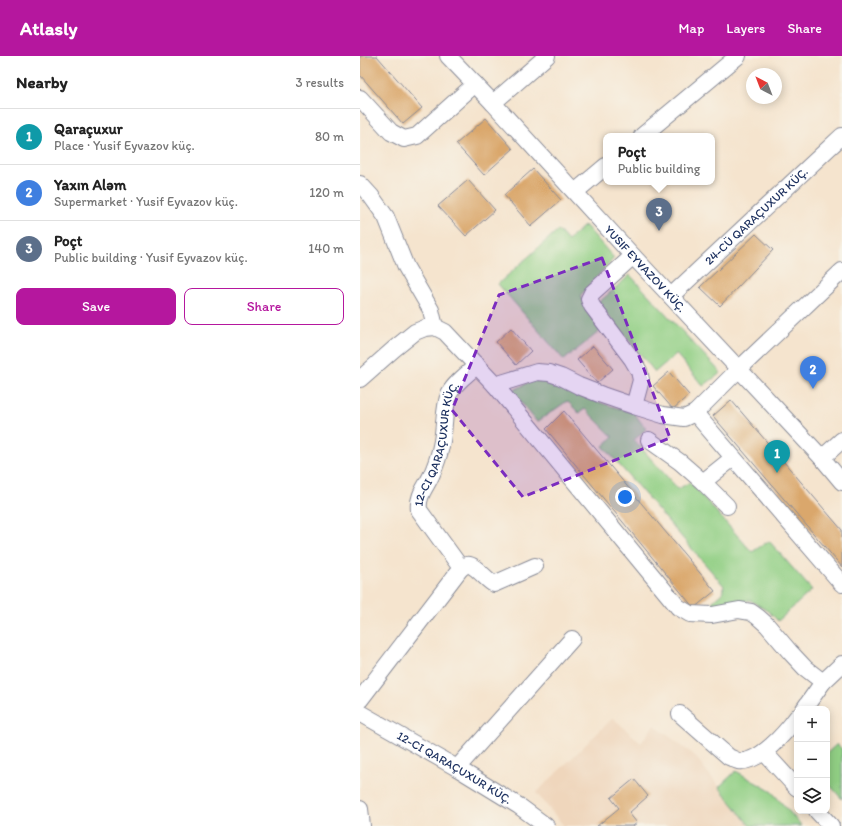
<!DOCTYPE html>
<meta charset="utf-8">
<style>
body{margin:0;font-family:Itim,sans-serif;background:#f2f2f2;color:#222}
.controls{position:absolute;right:12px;bottom:12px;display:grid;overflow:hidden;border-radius:8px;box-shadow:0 2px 10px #0003}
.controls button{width:36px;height:36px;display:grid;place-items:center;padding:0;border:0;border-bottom:1px solid #e0e0e0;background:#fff;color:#222;font:20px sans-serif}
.compass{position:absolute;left:386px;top:12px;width:36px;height:36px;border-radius:50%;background:#fff;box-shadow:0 2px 10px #0003;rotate:318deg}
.you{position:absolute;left:265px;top:441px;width:14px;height:14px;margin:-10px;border:3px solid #fff;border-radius:50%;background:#1a73e8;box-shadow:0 0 0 6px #1a73e833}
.badge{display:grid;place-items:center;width:26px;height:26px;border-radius:50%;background:#b5179e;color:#fff;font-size:13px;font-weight:700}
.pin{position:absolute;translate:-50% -33px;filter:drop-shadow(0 1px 2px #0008)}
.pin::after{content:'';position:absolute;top:21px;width:14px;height:12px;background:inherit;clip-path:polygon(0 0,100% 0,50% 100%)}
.popup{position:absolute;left:243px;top:77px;width:112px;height:52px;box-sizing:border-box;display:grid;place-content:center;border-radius:8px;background:#fff;filter:drop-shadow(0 1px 3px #0005);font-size:13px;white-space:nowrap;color:#767676}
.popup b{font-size:15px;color:#222}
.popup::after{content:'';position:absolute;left:50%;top:100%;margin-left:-8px;border:8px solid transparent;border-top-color:#fff}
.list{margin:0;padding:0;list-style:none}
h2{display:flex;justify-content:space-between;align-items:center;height:52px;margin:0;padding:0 16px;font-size:17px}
h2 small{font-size:13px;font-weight:400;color:#767676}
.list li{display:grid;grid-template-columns:26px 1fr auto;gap:12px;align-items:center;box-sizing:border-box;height:56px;padding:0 16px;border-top:1px solid #e0e0e0}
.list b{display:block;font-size:15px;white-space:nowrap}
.list p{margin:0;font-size:13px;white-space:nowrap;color:#767676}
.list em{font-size:13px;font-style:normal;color:#767676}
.actions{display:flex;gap:8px;padding:12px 16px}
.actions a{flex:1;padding:9px 0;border:1px solid #b5179e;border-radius:8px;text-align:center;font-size:14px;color:#b5179e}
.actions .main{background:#b5179e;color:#fff}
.icon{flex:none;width:22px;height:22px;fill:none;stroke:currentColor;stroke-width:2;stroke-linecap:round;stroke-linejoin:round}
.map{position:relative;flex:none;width:482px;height:770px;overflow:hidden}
header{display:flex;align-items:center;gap:24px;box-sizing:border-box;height:56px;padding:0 20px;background:#b5179e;color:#fff}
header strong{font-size:19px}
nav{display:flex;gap:22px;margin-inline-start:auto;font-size:14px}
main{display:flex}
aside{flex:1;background:#fff}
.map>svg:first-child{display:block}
.built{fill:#efd6bc}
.green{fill:#91cf84;stroke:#567f71}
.building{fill:#daa76c}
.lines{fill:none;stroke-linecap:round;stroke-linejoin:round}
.minor-casing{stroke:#888a96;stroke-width:18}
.minor{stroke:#fff;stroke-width:16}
.marked{fill:#7b2cbf;fill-opacity:0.2;stroke:#7b2cbf;stroke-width:3;stroke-dasharray:8 5;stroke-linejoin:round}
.labels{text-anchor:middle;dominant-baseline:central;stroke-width:4;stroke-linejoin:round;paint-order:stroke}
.street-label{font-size:12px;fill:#1b2f5e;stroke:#f7f3e8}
</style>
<header>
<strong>Atlasly</strong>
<nav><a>Map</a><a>Layers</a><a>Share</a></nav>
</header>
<main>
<aside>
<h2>Nearby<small>3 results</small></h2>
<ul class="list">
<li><span class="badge" style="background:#0f9aa8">1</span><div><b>Qaraçuxur</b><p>Place · Yusif Eyvazov küç.</p></div><em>80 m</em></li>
<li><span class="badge" style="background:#3f7fe0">2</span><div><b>Yaxın Aləm</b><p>Supermarket · Yusif Eyvazov küç.</p></div><em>120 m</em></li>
<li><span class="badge" style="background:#5c6f8a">3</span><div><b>Poçt</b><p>Public building · Yusif Eyvazov küç.</p></div><em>140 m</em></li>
</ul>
<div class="actions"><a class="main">Save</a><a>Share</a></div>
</aside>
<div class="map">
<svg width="482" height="770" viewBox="0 0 482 770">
<rect width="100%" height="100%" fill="#f7f3e8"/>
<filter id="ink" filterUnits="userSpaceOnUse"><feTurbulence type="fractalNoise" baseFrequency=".025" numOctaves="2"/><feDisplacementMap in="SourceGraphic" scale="8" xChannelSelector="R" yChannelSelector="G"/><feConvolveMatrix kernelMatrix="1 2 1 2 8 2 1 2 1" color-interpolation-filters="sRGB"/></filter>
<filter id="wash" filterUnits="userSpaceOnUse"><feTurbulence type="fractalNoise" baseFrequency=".012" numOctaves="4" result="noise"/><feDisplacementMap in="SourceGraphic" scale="16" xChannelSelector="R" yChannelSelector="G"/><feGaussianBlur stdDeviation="0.9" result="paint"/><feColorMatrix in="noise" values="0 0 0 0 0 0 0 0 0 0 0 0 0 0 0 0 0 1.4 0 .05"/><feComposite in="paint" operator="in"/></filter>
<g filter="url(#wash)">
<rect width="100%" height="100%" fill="#f5e4ce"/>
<!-- built -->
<path class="built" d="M253,662l28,25 13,-18 40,30 56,71h-186l-28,-33z"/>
<!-- green -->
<path class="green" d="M225,169l29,33 -34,38 20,35 -36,29 -66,-76 60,-54 10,11z
M270,219l91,98 -18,13 -27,-32 -21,18 -57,-69z
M187,324l48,21 39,12 12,16 -12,11 44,49 12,-7 62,70 17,-11 43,49 -34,31 -9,-9 -19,-12 -36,8 -2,-6 10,-9 2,-7 -121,-140 10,-9 -28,-28 -6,4 -12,-12 -30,21 -25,-31 19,-10z
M477,688l5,5v50l-15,-17v-29z
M376,715l36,21 30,34h-52l-31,-39z"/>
<g id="blocks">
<!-- building -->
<path class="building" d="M0,0h17l45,52 -19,16 -43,-49z
M126,62l27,31 -29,26 -28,-31z
M173,113l28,31 -30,26 -27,-31z
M108,124l27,30 -29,26 -28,-30z
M396,178l17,16 -53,56 -20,-19z
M151,272l20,23 -15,14 -20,-23z
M233,290l20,23 -16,14 -20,-23z
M309,316l20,23 -16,14 -20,-23z
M371,344l111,130v37l-129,-151z
M204,355l151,180 -21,17 -148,-179z
M274,723l14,17 -19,17 8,10 -4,3h-36l22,-18 -8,-10z"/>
</g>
</g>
<g filter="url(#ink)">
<use href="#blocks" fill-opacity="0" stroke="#888a96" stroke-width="1"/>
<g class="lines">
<!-- minor casing -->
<g class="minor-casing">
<g id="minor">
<path id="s1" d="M88,0l45,47 140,153 189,202 20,24"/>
<path d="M0,42l31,34 13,7 13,-3 58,-52"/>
<path d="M133,47l54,-47"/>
<path d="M282,80l96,-80"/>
<path d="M0,128l11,12 15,21 20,50 25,43 4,17"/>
<path d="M215,136l31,-26"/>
<path d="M273,200l-41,37 -3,6 3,7 40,53 7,12 2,9 -7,26"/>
<path id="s2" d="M311,240l158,-148 13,-12"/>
<path d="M0,323l34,-30 21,-17 10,-4 10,-1 10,5 50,53 183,222 12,7 22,1 27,-5 12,2 7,5 9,8 23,27 15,16 18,14"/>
<path d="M135,329l42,-13 12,1 12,4 18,9 23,9 32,11 29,9 21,3 11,-5 44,-44 103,-98"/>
<path d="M335,357l147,171"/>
<path d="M289,384l31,22 23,20 24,24"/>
<path d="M462,402l20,-18"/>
<path d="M343,426l30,-24"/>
<path d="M101,512c2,-1 4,-3 6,-3 7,-2 20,16 27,19l41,-18"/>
<path id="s3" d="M0,644l101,-132 -42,-58c-2,-14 7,-23 12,-34 4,-9 8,-20 10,-30 4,-16 2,-36 8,-52 5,-11 20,-21 28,-29"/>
<path d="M444,653l19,-27 19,-18"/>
<path id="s4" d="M0,657l97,55 62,38 27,20"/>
<path d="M320,658l49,43c3,1 6,3 9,4 21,3 48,-29 59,-44"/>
<path d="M404,696l33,36"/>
<path d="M97,712l115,-129"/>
<path d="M0,753l2,17"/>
<path d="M457,755l14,15"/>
</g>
</g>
<!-- minor -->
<use href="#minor" class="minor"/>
</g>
</g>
<!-- marked area -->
<path class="marked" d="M242,202l68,180 -147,59 -71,-87 47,-115z"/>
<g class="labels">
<!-- street labels -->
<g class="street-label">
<text stroke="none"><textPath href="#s2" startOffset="117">24-CÜ QARAÇUXUR KÜÇ.</textPath></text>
<text stroke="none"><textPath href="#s1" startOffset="290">YUSIF EYVAZOV KÜÇ.</textPath></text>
<text stroke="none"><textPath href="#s3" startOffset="307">12-CI QARAÇUXUR KÜÇ.</textPath></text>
<text stroke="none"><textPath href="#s4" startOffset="109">12-CI QARAÇUXUR KÜÇ.</textPath></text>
</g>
</g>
</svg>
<div class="controls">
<button>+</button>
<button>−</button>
<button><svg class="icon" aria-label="layers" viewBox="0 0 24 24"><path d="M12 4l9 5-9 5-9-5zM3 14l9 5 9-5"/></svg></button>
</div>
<svg class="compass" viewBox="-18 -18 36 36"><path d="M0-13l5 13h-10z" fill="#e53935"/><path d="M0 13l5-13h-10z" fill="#767676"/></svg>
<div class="you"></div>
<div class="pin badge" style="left:417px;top:417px;background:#0f9aa8">1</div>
<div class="pin badge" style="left:453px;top:333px;background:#3f7fe0">2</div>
<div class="pin badge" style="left:299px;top:175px;background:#5c6f8a">3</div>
<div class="popup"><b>Poçt</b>Public building</div>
</div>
</main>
